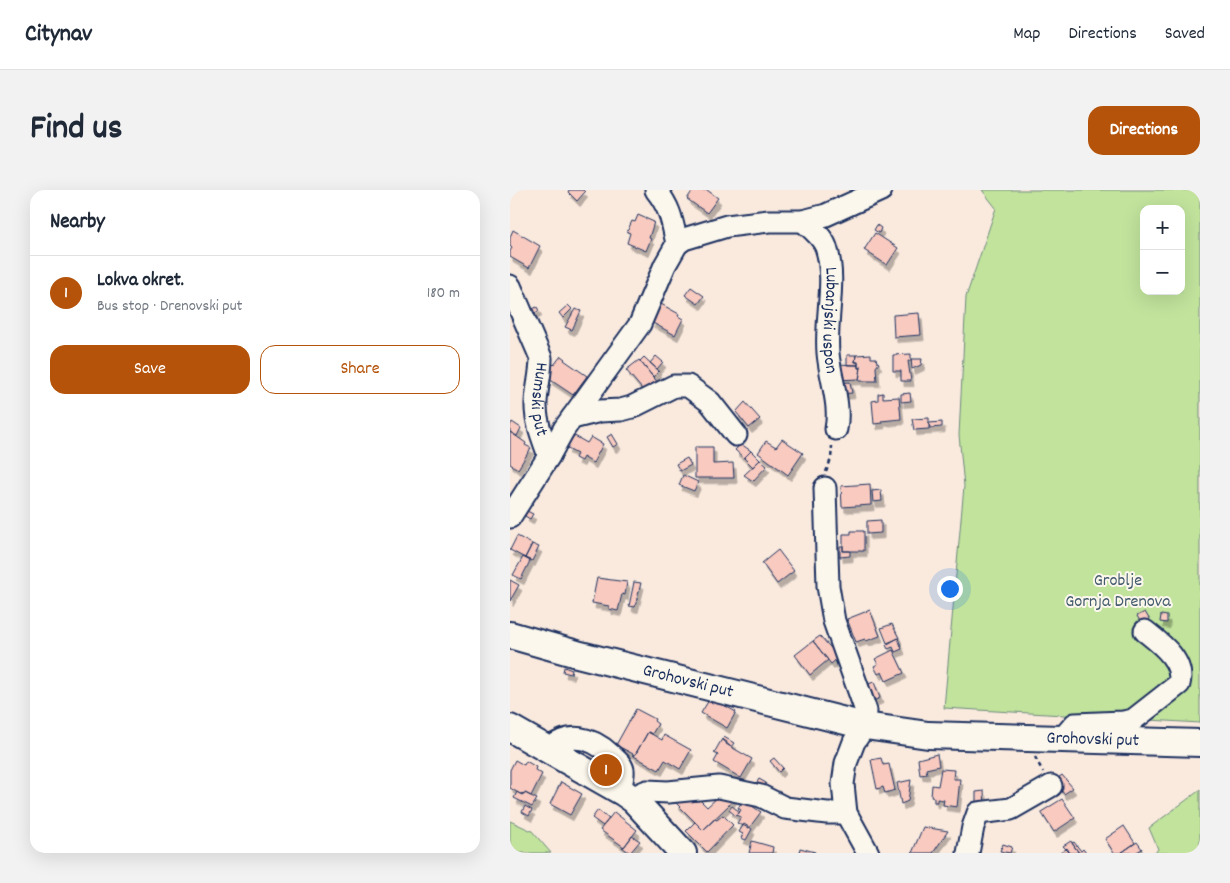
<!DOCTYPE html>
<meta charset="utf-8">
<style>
body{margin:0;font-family:Dekko,sans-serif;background:#f2f2f3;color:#1f2937}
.controls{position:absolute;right:15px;top:15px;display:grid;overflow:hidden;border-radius:10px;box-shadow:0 5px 20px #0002}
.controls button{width:45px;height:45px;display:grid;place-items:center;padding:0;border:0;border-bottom:1px solid #e0e1e3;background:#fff;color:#1f2937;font:25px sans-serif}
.you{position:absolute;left:439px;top:398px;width:18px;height:18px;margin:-12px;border:4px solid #fff;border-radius:50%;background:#1a73e8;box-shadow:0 0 0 8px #1a73e833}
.badge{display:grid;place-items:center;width:32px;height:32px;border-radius:50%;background:#b45309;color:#fff;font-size:16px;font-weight:700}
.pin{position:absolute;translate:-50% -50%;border:2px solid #fff;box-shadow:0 1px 5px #0006}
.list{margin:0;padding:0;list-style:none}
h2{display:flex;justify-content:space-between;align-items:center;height:65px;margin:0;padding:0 20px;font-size:21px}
h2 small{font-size:16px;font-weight:400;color:#747a83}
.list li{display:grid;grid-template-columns:32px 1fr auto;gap:15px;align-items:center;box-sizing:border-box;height:75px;padding:0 20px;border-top:1px solid #e0e1e3}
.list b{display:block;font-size:19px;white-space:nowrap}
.list p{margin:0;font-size:16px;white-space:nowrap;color:#747a83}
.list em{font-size:16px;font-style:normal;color:#747a83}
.actions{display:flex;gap:10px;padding:15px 20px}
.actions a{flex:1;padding:11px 0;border:1px solid #b45309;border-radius:15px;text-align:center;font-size:18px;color:#b45309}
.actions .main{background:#b45309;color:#fff}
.map{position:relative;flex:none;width:690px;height:663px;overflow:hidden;border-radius:15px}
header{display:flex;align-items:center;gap:30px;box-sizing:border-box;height:70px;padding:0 25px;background:#fff;border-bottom:1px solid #e0e1e3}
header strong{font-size:24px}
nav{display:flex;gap:28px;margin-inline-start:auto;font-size:18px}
.intro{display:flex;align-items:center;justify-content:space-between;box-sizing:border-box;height:120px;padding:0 30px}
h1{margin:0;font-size:35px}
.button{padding:12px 22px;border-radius:15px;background:#b45309;color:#fff;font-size:18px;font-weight:700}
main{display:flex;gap:30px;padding:0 30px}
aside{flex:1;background:#fff;border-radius:15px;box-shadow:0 5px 20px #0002}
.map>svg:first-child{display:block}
.green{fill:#c1e39c;stroke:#6e897d;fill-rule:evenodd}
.building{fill:#f9cabf;stroke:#1b2f5e;filter:url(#shadow)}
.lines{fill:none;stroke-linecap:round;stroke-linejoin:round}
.minor-casing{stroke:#1b2f5e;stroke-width:25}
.major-casing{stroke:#1b2f5e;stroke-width:30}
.path{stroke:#1b2f5e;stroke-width:2.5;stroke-dasharray:4 4;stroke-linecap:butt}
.minor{stroke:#fbf7ec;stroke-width:21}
.major{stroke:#fbf7ec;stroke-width:26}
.labels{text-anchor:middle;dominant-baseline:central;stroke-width:4;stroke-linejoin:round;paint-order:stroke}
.street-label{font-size:18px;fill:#1b2f5e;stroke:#fbf7ec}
.park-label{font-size:18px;fill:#445c6e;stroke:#fbf7ec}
</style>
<header>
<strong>Citynav</strong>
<nav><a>Map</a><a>Directions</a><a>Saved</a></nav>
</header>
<div class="intro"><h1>Find us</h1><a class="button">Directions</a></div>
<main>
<aside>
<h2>Nearby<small></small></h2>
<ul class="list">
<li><span class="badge">1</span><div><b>Lokva okret.</b><p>Bus stop · Drenovski put</p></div><em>180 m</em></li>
</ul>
<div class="actions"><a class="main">Save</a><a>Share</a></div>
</aside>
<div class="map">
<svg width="690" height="663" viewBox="0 0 690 663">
<defs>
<filter id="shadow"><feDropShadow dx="3" dy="5.5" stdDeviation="0" flood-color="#0004"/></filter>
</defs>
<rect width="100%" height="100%" fill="#faeade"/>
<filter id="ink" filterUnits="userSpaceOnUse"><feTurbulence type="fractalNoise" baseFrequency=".02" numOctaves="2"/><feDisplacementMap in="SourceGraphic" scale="10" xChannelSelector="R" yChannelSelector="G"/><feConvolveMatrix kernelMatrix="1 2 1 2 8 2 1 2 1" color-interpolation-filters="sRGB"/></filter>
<g filter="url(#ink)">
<!-- green -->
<path class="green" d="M472,0h218v533l-256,-15 20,-222 -5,-51 7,-138 30,-89zM634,19h37v82h-37z
M690,600v63h-45l3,-4 -9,-21z
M0,631l22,10 19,22h-41z"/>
<!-- building -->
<path class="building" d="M59,0h14l2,2 -8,9 -9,-9z
M183,0h14l11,8 -11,15 -20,-14z
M128,25l16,7 -5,16 2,1 -5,12 -19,-8 3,-10 -3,-1 5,-11 3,1z
M367,35l4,3 -2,5 -5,-3z
M3,40l27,16 -11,22 -19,-11v-6l2,-3 -2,-2v-9z
M365,43l23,15 -11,17 -23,-15z
M181,97l13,9 -6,8 -13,-9z
M151,114l18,10 -1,2 5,3 -8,16 -24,-13z
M58,115l4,4 -9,9 -4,-5z
M27,117l2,4 -11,5 -3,-4z
M65,119l6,2 -9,19 -7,-3z
M409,123l2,22 -27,2 -1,-22z
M361,164v4h5l1,4 2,1 -3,4 1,14h-18l2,-14 -3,1v-6h-3l1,-7z
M401,164v7h-3l3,20h-10v-10h-8v-16z
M337,165h9l-1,7h3v3h-11z
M51,166l4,3 -1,1 23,16 -14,19 -24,-16 2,-2 -5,-4 6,-10 2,2z
M146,166l7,6 -6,7 -7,-6z
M134,167l15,14 -6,6 -13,-16z
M401,169h11l-1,6 -9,4z
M129,170l20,24 -12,11 -21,-25z
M326,174l22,1v3l3,-1 -2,12 -23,1z
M340,192l2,11 -12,1 -2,-11z
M373,203v5l16,-1 2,22 -20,2 1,2 -8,1 -2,-23 6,-1v-6z
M400,203l1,8 -10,1v-8z
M235,212l15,17 -11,9 -13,-16z
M419,228v11l-15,1 -2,-11z
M2,232l9,6 -4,8 -7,-4v-6z
M432,232v5l-12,1 -1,-5z
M0,242l16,11 -1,2 6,3 -13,21 -8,-5z
M102,244l6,10 -5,3 -6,-10z
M63,245l14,8 4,-6 12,7 -10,19 -10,-6 -2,4 -6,-3 2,-4 -11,-6z
M272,249l21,14 -15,22 -30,-22 8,-12 10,6z
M231,254l10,7 -7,7 -9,-8z
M185,257h18v17l20,-1 1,15h-39z
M241,261l9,9 -7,7 -9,-9z
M177,268l4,7 -11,6 -4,-7z
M250,270l7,6 -14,15 -9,-6z
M173,285l15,7 -4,9 -15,-6z
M360,294l1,21 -29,2 -1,-21z
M371,300l1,11 -9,1 -1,-11z
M17,321l6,3 -3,5 -5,-3z
M371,330v13l-14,1v-13z
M341,341h13v20h-21v-17h8z
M7,346l15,8 -7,14 -15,-8z
M22,354l7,3 -7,14 -7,-3z
M330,356h3v5h7v5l-10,1z
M268,360l16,21 -17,13 -15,-21z
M13,367l7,4 -9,18 -8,-4z
M87,388l30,4 -2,13 -3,-1 -4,17 -9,-2v-3l-17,-3z
M0,390l9,5 -9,16z
M124,392l7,1 -6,24 -6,-1z
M360,420l10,26 -14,5 -1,-2 -9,3 -9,-23z
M635,422l6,10 -8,4 -6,-10z
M651,425l6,1v7l-7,-1z
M382,434l7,14 -12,5 -6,-15z
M310,446l19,21 -8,7 -18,-23z
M388,448l4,11 -7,3 -2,-5 -5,2 -2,-4z
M303,451l15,19 -18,15 -15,-20z
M383,460l11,23 -18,8 -4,-9 -4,2 -4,-8 4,-2 -3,-5z
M54,477l8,3 -1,4 -8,-2z
M364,492l6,16 -12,5 -6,-17z
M199,510l4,2 2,-2 21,12 -9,16 -26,-15z
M126,519l19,10 -1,2 4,3 -6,10 -4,-2 -13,23 -19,-10z
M138,542l14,8 2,-5 27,15 -11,19 -15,-9 -6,10 -27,-15h3z
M214,547l10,6 -3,4 -8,-7z
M212,549l5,3 -1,2 26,15 -11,19 -27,-16 4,-7 -4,-2z
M427,564l2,12 -13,3 1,5 -7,1 -2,-16z
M264,568l9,10 -4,4 -9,-11z
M371,568l2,7 6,-1 6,26 -10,3 -2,-6 -6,2 -6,-29z
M5,570l9,5 2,-4 10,6 -1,3 7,4 -11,22 -6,-3 -5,1 -10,-6v-18z
M431,579l13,1 -1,9h7l-3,28 -14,-2 1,-5 -7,-1v3h-3v-4l-3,-1 1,-12 6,1z
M552,585l11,13 -9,6 -10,-13z
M249,589l7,4 -8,12 -7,-4z
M401,590l-3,21 -7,3 -4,-21z
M51,592l21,12 -12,21 -20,-11z
M474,601l1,15h-9v-14z
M7,602l5,3 3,-2 12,6 -5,8 -18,-9z
M185,605l12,12 11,-10h16l-5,8 -26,25 -27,-27 8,-7z
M552,609l13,19 -21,14 -13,-20z
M233,610l18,12 -12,16 -12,-5 4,-6 -4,-2 4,-5 -3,-2z
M15,616l7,4 -3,6 -7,-4z
M222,616l8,6 -4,4 -7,-6z
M88,620l11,9 -6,7 -11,-8z
M104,622l23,18 -13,17 -24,-17z
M213,625l10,10 -26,27 -21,-21 9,-9 8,8 12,-11 2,1z
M234,634l8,5 -6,11 -5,-2 2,-4 -4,-2z
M614,636l11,17 -14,10h-7l-9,-14z
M413,637l25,4 -15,22h-21z
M122,646l8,5 -10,12 -8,-6h2z
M242,651l21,6 -1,6h-23z
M561,651l1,2 7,10h-9l-7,-7z
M564,652l7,9 2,-2 3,4h-7l-7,-10z
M627,652l5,7 -7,4h-14z
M493,654l9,3 -2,6 -10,-2z
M290,658l15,4v1h-16z
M557,658l3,5h-10l6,-4z"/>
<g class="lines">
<!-- minor casing -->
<g class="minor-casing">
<g id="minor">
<path d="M146,0c15,19 16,31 21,54"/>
<path id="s1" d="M293,31c8,7 19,15 23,26 11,33 -1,71 2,106 2,25 13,51 8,76"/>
<path id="s2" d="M0,96l31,72c0,15 -4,29 -5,44 -1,19 7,37 13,54"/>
<path d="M62,228l28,-7 21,-1 11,-3 42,-21h14l22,16 26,33"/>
<path d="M315,298l3,98 6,35 32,90 -1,15 -11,16 -8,21 -3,21 3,29 22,40"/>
<path d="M0,327l39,-61 15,-27 76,-105 25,-59 12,-21 7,-5 43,-13 42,-5h34l23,-6 55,-25"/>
<path d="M551,550l14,-16 48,-2 10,-2 46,-36c6,-23 -19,-41 -34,-53"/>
<path d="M38,560c21,-19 44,-13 63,5 4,4 11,9 12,15 1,6 -2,14 -3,20"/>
<path d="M124,610l8,-7 5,-2 21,1 51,-5 42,9 24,12 42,5h19"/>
<path d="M458,663l5,-26 5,-14 33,-4 40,-23"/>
</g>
</g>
<!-- major casing -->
<g class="major-casing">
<g id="major">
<path id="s3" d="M0,445l67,19 288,72 63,9 272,8"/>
<path d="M0,538l114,65 10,7 49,53"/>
</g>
</g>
<!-- path -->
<path class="path" d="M316,282l5,-13 1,-13
M525,567l8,15"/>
<!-- minor -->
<use href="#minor" class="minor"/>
<!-- major -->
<use href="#major" class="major"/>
</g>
</g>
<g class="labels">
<!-- street labels -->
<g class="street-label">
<text stroke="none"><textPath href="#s1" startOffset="109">Lubanjski uspon</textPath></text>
<text stroke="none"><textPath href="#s2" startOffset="120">Humski put</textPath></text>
<text stroke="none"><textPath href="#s3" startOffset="184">Grohovski put</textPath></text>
<text stroke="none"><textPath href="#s3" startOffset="595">Grohovski put</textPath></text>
</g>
<!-- park labels -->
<g class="park-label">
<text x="608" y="391">Groblje<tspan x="608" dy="21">Gornja Drenova</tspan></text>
</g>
</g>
</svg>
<div class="controls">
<button>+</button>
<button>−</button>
</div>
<div class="you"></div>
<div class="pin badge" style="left:96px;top:580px">1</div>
</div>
</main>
